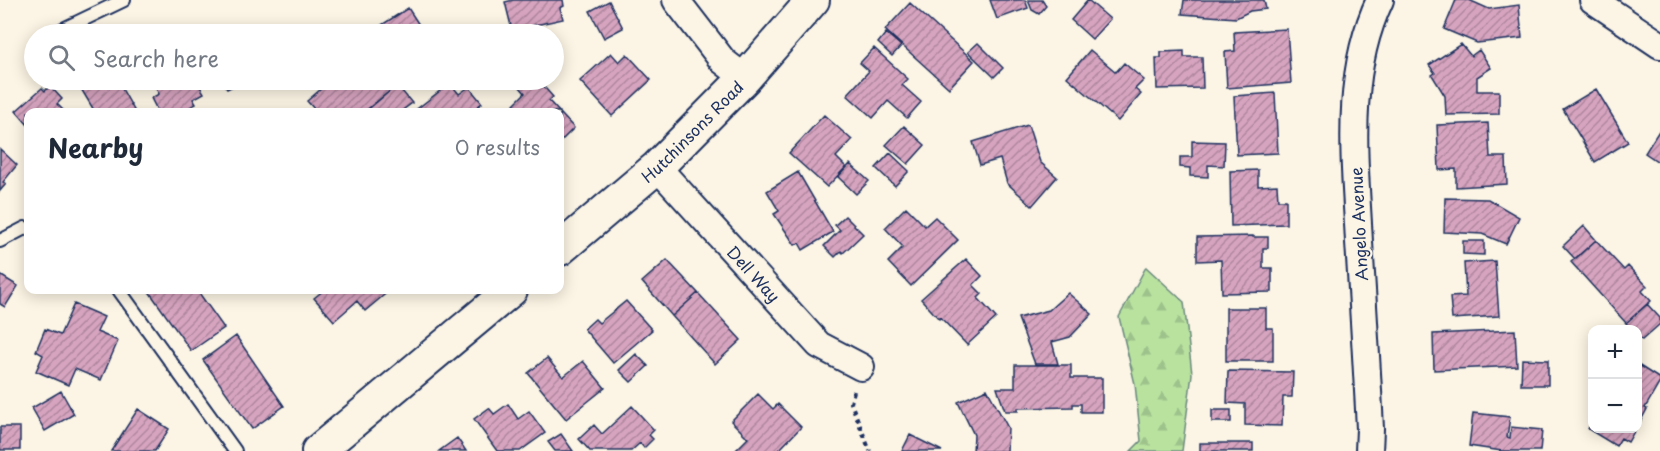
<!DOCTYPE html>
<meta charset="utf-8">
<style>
body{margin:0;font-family:"Playpen Sans",sans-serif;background:#f6f6f7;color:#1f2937}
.controls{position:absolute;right:18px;bottom:18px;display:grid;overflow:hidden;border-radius:12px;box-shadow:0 3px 15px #0003}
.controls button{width:54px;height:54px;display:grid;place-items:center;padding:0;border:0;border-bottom:2px solid #e0e1e3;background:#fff;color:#1f2937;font:30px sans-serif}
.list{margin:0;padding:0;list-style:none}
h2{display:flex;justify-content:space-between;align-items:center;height:78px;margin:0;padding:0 24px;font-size:26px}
h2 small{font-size:20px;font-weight:400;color:#747a83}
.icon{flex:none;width:33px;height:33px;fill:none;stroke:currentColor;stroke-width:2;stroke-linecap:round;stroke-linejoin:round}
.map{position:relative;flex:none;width:1660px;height:451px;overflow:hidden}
.search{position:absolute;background:#fff;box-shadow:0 3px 15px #0003;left:24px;top:24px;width:540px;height:66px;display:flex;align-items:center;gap:15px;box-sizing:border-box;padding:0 21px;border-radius:33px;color:#747a83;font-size:22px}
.panel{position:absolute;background:#fff;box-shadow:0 3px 15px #0003;left:24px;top:108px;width:540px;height:186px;border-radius:12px}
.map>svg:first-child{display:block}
.forest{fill:url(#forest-firs);stroke:#6a887e;stroke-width:1.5}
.building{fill:url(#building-hatch);stroke:#1b2f5e;stroke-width:1.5}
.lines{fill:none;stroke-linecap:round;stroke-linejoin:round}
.service-casing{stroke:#1b2f5e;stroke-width:16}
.minor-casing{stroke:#1b2f5e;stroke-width:30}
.tertiary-casing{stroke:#1b2f5e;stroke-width:36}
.path{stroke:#1b2f5e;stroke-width:4;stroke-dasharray:4.5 4.5;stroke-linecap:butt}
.service{stroke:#fcf5e5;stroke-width:12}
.minor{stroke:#fcf5e5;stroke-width:26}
.tertiary{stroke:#fcf5e5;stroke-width:32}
.labels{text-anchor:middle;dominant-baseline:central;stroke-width:4.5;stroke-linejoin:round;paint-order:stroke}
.street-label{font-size:16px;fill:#1b2f5e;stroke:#fcf5e5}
</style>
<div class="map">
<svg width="1660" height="451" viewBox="0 0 1660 451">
<defs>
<pattern id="forest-firs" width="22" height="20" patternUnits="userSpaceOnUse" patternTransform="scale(1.5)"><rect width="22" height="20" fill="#b9e29f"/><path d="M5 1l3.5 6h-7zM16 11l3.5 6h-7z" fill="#9ec28b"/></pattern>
<pattern id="building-hatch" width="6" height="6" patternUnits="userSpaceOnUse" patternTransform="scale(1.5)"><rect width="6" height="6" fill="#d7a4bf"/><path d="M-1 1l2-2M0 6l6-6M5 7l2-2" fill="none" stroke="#ae869e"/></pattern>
</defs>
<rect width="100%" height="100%" fill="#fcf5e5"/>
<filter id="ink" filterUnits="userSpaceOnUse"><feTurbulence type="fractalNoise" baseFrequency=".0167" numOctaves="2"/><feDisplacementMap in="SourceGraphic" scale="12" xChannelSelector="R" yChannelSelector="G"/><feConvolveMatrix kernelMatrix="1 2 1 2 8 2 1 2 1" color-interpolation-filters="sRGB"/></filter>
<g filter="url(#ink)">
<!-- forest -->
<path class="forest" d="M1146,267l38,35 8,72 -10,77h-51l10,-10 -6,-57 -16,-67z"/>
<!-- building -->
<path class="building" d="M513,0h50l1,6 -4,2 3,11 -51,11 -7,-28z
M990,0h35l3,8 -31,11z
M1028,0h14l4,6 -7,8 -7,-4z
M1088,0l22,19 -18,20 -21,-19z
M1184,0h80l2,9 -16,2 -14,7 -54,-4z
M1456,0h13l20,9 30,-4 3,33 -45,5 -33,-14z
M609,1l14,27 -19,10 -14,-27z
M910,3l64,58 -25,27 -64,-58z
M408,8l17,26h-48l-3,-4z
M1287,29l4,54 -64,5 -2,-36 10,-1 -1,-19z
M886,33l15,13 -9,10 -14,-13z
M978,43l25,25 -9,9 -26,-25z
M1461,44l10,12 8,-6 12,18 -14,9v14h22v23l-53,1 -1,-19 -13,-21 3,-2 -6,-8z
M874,48l34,31 -6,6 19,17 -14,16 -19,-17 -15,17 -26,-23 22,-24 -9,-8z
M1090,50l26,22 8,-9 20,17 -9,9 6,5 -23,27 -51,-44z
M1184,51v6h18l1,31 -46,1 -1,-31h5v-6z
M611,53l8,9 8,-8 24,26 -39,36 -32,-35z
M93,80h24l18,32h-40l-15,-25z
M151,80h45l8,13 -11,6 3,5 -15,8h-23l-7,-14 8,-4z
M221,80h24l-18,9z
M325,80h67l5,5 -33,27h-47l-10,-11 21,-18z
M529,80h9l15,17 -4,4 25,27 -14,14v-30h-39l-7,-8 11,-11 -5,-6z
M450,83l9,11 10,-7 13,16 -12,9h-57z
M397,85l15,18 -12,9h-35z
M50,86l12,13 -5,5 8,8h-37v13l-12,-14 26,-23 3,3z
M1596,89l32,53 -33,20 -32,-53z
M1275,93l3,60 -41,2 -3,-59z
M824,115l28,25 -16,17 10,10 -19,20 -38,-34z
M1488,123l2,34h16l1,27 -51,3v-18l-17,1 -2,-45z
M1028,125l12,37 17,15 -25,29 -25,-23 -7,-24 -20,6 -7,-23z
M904,126l21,19 -17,19 -22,-19z
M1660,129v34l-15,-10z
M1192,141l33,1 -1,24 -16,-1v12l-18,-1v-8l-10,-1v-10h12z
M0,149l17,16 -14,17 3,2 -6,7z
M890,153l19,18 -14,15 -19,-18z
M850,164l19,17 -13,13 -18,-17z
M1258,170v16l19,-1 1,15h8v24l-55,2 -1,-55z
M798,172l35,60 -30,18 -4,-7 -4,2 -21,-31 5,-3 -12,-20z
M1445,198l43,1 31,18 -13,27 -24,-10 -38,-2z
M906,207l19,19 10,-9 23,23 -47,46 -23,-24 15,-15 -18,-19z
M845,216l18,18 -20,19 -2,-2 -6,6 -11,-11 16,-16 -5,-5z
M1584,226l12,14 -21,19 -12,-13z
M1253,236v1h15v11h-5v20h9v24l-50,1 -1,-33 -24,1v-24z
M1596,240l28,30 4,-4 19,20 -5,5 9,10 -25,22 -55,-61z
M1463,241h21v14l-21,-1z
M966,259l16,17 -9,9 9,9 -4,4 18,20 -29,27 -27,-28 -1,2 -18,-20z
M667,260l31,33 -26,23 -30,-34z
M1495,261l4,55 -47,3 -2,-22 16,-1 -2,-33z
M0,275l18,11 -13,21 -5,-3z
M148,290h49l27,38 -33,23z
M324,290l10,1 56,-1 -25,21 -8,-10 -23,20 -20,-23z
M698,293l43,47 -26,24 -43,-48z
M1068,293l24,21 -22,23 -18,5 6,22h-23l-17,-46 31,-8z
M626,301l26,29 -39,33 -29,-34 11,-10 4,4z
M74,304l30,13 -7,15 21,9 -17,39 -26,-11 -7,16 -32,-14 7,-16 -7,-4 9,-22 15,6z
M1647,304l13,14v6l-18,16 -4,-4v-6h-6l-6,-7z
M1226,308h40v20h7v33h-47z
M1515,330l2,36 -83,4 -1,-36z
M236,336l48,70 -32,23 -49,-69z
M636,354l12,12 -17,16 -12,-12z
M547,358l16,19 20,-16 22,27 -39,31 -38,-46z
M1522,359l26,1v25h-27z
M1015,365h56v13h31v34h-21v-8h-8v3l-55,1v3h-13l-8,-23h18z
M1638,365l22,14v3l-15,26 2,1 -9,17z
M1228,371l65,1 -1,25h-9l-1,29 -37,-1v-21l-18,-1z
M987,389l21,39 -1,23h-34l1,-16 -16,-33z
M61,391l13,23 -29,17 -13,-23z
M758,394l15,15 5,-5 23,23 -23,24h-43l13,-13 -17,-17z
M508,404l10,15 11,-8 16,22 -25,18h-23l-23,-32 15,-11 5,6z
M632,406l22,24 -5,5 4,4 -9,9 -4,-5 -9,8h-41l-11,-12 15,-14 8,9z
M138,409l31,20 -14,22h-44z
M1212,410h19v12h-19z
M1473,413l37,4 -3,20 3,1 1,-11 31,3 -2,21h-38l-33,-5z
M1592,421v7h44l-8,14 -7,-4 -5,8 -28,-17z
M0,427h20v23h-20z
M561,434l12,17h-18l-7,-9z
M910,435l32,16h-40z
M457,438l9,13h-27z
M1200,443h53v8h-53z"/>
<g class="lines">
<!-- service casing -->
<g class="service-casing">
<path id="service" d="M53,34l71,-34
M0,241l25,-13 3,1
M119,290l116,161"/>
</g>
<!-- minor casing -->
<g class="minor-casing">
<g id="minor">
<path d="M676,0l47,61 22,17"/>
<path d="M1593,0l67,45"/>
<path id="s1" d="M657,167l162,178 42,22"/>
<path d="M1369,451l1,-22c-3,-62 -7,-124 -11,-187 -4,-81 -15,-166 21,-242"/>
</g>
</g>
<!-- tertiary casing -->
<g class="tertiary-casing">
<g id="tertiary">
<path id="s2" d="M560,249l97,-82 88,-89 68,-78"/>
<path d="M318,451l193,-161"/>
</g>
</g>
<!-- path -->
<path class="path" d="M854,391l-3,12 19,48"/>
<!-- service -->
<use href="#service" class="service"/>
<!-- minor -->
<use href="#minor" class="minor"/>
<!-- tertiary -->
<use href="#tertiary" class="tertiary"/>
</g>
</g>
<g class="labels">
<!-- street labels -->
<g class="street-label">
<text stroke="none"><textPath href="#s2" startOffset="177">Hutchinsons Road</textPath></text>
<text transform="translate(1358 224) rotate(-93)">Angelo Avenue</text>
<text stroke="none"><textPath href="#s1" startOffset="144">Dell Way</textPath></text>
</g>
</g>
</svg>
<div class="controls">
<button>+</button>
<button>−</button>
</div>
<div class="search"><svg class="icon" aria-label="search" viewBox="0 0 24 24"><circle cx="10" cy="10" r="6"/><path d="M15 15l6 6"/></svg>Search here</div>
<section class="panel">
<h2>Nearby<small>0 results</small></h2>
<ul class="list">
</ul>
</section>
</div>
